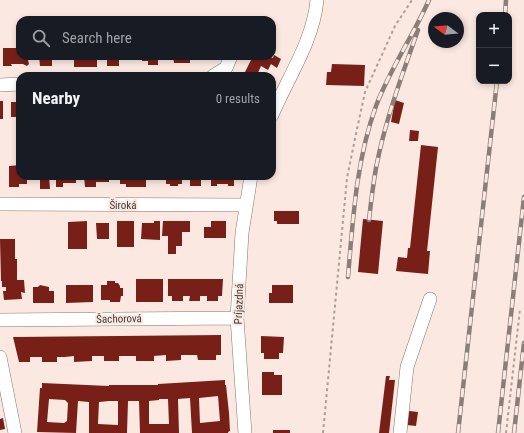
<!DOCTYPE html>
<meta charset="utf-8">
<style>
body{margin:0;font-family:"Roboto Condensed",sans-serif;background:#20242c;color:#f1f3f6}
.controls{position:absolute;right:12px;top:12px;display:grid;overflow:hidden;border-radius:8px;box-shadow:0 2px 6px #0003}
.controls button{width:36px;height:36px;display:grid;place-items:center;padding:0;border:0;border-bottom:1px solid #363941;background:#171b24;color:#f1f3f6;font:20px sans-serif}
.compass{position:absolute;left:428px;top:12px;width:36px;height:36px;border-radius:50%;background:#171b24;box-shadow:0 2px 6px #0003;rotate:286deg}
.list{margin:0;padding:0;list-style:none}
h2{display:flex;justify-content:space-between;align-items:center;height:52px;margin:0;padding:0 16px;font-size:17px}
h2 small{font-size:13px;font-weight:400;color:#9ea1a6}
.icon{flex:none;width:22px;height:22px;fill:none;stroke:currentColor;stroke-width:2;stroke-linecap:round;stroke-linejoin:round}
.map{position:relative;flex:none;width:524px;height:433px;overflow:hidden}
.search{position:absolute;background:#171b24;box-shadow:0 2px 6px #0003;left:16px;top:16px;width:260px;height:44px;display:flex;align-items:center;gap:10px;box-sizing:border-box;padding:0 14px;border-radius:12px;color:#9ea1a6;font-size:15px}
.panel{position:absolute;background:#171b24;box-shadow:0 2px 6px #0003;left:16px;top:72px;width:260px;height:108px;border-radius:12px}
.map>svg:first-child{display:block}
.building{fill:#782018;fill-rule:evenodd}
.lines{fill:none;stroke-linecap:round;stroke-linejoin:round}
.minor-casing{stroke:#86766f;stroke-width:14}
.path{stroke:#ac9f99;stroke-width:2;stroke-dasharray:3 3;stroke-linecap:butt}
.minor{stroke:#fff;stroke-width:13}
.rail-casing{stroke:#897e79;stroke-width:4.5}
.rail{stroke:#fbe9e1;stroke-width:3;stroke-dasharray:9;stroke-linecap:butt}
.labels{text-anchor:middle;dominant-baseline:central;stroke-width:4;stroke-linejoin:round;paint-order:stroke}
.street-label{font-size:11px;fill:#423b38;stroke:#fbe9e1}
</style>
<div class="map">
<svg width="524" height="433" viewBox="0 0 524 433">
<rect width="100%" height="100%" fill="#fbe9e1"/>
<!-- building -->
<path class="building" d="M17,43h3v13h7l2,8 -2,2 -4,-2h-12l1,2h-9v-18h14z
M274,55l7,4 -4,9 -6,-4 -3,6 -7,-4 -4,9 2,1h-16l10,-20h15l5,2z
M39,56h27v3h-14v7h-12z
M74,56h23v11h-23z
M107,56h22v4l-10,-1v7h-12z
M142,56h16v9h-10v-4h-6z
M173,56h17v7h-16z
M332,64l33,1 -1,21 -38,-1 1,-13h4z
M395,100l9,3 -5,21 -8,-2z
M0,101h3v18h-3z
M16,101h4v16h-9v-15h5z
M410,130l9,1 -1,10h-9z
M421,145l17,2 -11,104h3l-2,23 -32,-3 2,-14 9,1 1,-10h2z
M20,165v11h7v8h-8v3h-10v-21z
M40,176h9l1,13h-10z
M56,176h20v7h-13v4h-7z
M84,176h25v6h-13v5h-11z
M120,176h26v11h-20v-3h-6z
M157,176h25v8h-4v2h-8v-2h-4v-4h-9z
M190,176h11v10h-11z
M211,176h23v10h-6v-2h-11v2h-6z
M274,211h25v13h-22v-3h-3z
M363,219l20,2 -5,53 -20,-2z
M87,221v28h-19v-27z
M117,221h17v26h-17z
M154,221h6v19l-19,-1 1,-16h12z
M163,221h27v11h-8v14h-6v8h-8v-18h-6z
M211,221h15v17h-22v-11h7z
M96,223h13v16h-12z
M0,239h15v20h2v21h7l1,13 -4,-1 1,7 -18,1 -1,-9h3v-4h-4v-6h-1z
M136,279h27v23h-27z
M168,279h55l-1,17h-4v5h-11v-5h-7v5h-11l1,-5h-7v5h-11v-5h-4z
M107,281h8v2h3l2,3v2h3v8h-2l-1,6h-10v-2h-9v-15h6z
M40,285l9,2v4h5v12h-21v-16h5z
M66,285h27v17l-27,1z
M272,285h21v18h-24v-10h3z
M221,335v20h-5v5h-18l-1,-5h-16v5l-15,1v-6l-12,1v5h-18v-5h-17v5h-15v-5h-12v5l-18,1v-6l-9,1h-8v5h-15v-5h-12v5h-11l-6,-25z
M261,336l23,1 -1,16h-4v6h-15v-6h-3z
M262,372h12v3h8v20h-20z
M386,376h4l-1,4h6l-6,53h-10z
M225,380v5h1l3,28 1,18 -2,1v1h-36l-2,-35 -12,1 1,34h-39l-1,-32h-11l-1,32h-38v-31l-11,-1 -2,32 -39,-1 3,-44h2v-5l67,3v-1h49v-1zM218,396l2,25 -20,2 -1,-25zM49,399l16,1 3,3 -1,18 -3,2 -17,-1zM159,399h9l1,25h-20v-23l10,-1zM109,401h9v24l-20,-1 1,-22z
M409,411l9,1 -2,14 -9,-1z
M3,418l2,11 -5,1v-11z
M273,430h17v3h-17z"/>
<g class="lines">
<!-- minor casing -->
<g class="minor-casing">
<path id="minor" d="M213,76l13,-8 5,-12
M0,85l20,-1
M272,115c16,-38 41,-73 45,-115
M0,204l246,1
M0,320l237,-2
M0,357l15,76
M245,433l-8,-115 5,-85 9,-57
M400,433l7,-66 23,-68"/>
</g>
<!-- path -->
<path class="path" d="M323,433l24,-255 10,-49 8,-37 30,-66 17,-26
M506,433l14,-124"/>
<!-- minor -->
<use href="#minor" class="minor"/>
<!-- rail casing -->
<g class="rail-casing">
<path id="rail" d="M505,15l1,-15
M369,220c2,-18 4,-35 7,-52 9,-47 26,-93 42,-138
M348,277c5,-58 8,-116 28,-171 14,-37 37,-70 53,-106
M458,433l39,-352
M498,433l26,-236
M514,433l10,-90"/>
</g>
<!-- rail -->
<use href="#rail" class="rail"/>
</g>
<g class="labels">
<!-- street labels -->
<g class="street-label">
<text x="123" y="205">Široká</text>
<text transform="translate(239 304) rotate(-88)">Príjazdná</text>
<text transform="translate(119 319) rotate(-1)">Šachorová</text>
</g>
</g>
</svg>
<div class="controls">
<button>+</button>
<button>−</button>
</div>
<svg class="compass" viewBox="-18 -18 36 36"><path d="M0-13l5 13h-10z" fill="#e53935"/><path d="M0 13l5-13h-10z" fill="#9ea1a6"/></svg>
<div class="search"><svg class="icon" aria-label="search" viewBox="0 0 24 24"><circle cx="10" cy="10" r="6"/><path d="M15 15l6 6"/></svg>Search here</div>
<section class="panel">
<h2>Nearby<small>0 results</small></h2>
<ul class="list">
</ul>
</section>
</div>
